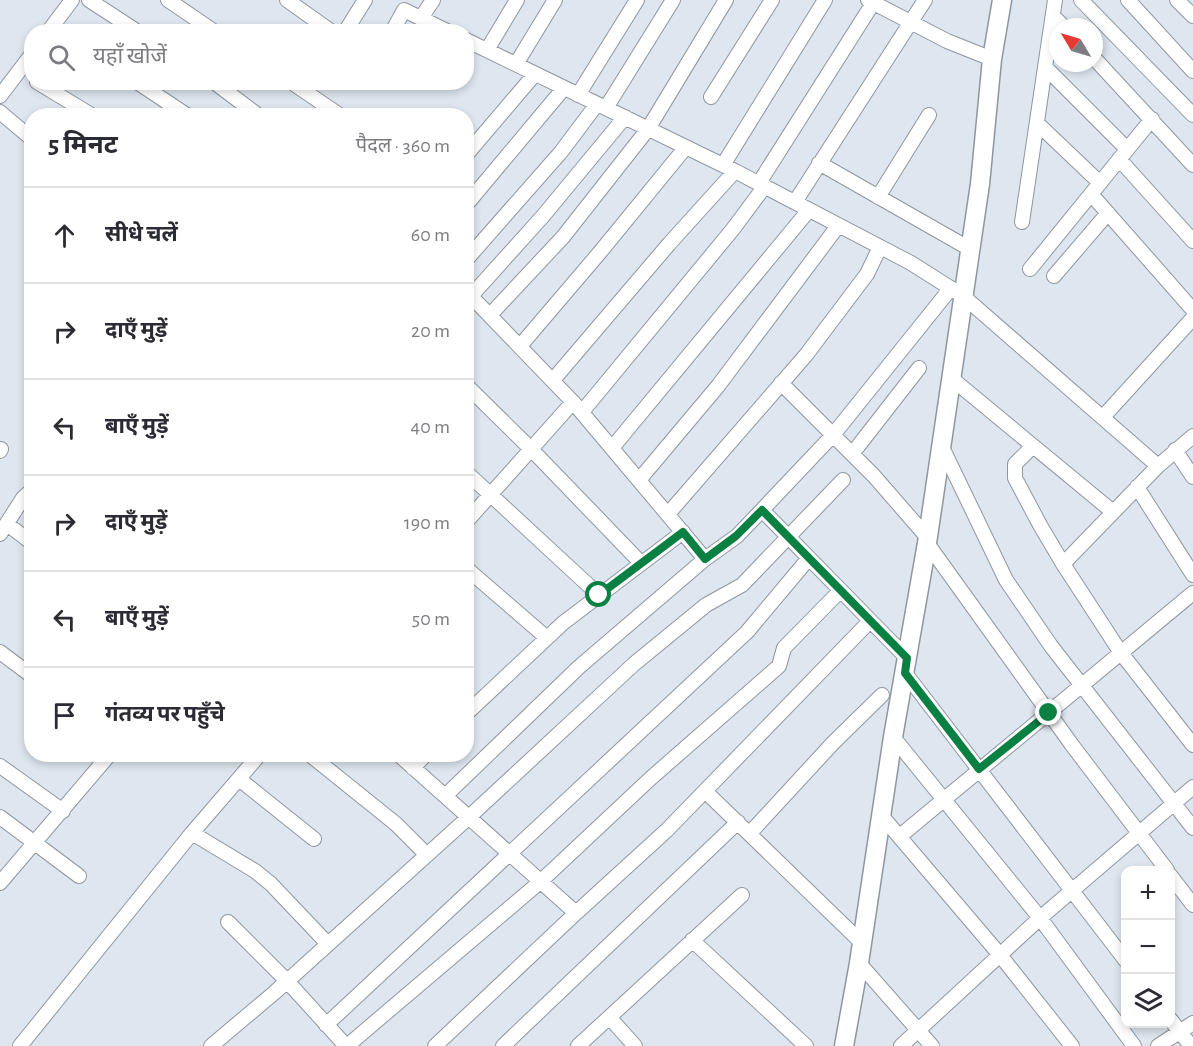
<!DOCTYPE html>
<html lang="hi">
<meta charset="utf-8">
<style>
body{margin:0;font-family:"Alegreya Sans","Noto Sans Devanagari",sans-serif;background:#f2f2f3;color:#2b2b33}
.controls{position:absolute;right:18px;bottom:18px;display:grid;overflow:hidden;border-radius:12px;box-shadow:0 3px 9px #0003}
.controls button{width:54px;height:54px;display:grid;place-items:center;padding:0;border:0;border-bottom:2px solid #e1e1e2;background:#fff;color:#2b2b33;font:30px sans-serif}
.compass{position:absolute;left:1049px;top:18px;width:54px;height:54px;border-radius:50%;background:#fff;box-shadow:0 3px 9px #0003;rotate:308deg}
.stop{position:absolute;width:18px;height:18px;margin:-14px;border:4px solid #0b8043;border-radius:50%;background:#fff}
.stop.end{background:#0b8043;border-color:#fff;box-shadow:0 2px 6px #0008}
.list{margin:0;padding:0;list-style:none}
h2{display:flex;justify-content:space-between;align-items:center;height:78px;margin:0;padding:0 24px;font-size:26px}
h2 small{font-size:20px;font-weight:400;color:#7c7c81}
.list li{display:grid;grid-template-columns:39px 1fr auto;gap:18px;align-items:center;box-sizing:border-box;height:96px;padding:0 24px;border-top:2px solid #e1e1e2}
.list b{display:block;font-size:22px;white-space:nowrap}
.list em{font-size:20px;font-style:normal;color:#7c7c81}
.icon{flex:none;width:33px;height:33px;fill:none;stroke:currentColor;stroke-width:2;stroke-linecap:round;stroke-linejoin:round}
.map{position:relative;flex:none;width:1193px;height:1046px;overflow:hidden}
.search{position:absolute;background:#fff;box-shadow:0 3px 9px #0003;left:24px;top:24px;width:450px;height:66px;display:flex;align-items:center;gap:15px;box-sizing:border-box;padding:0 21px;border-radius:24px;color:#7c7c81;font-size:22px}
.panel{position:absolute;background:#fff;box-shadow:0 3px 9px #0003;left:24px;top:108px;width:450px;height:654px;border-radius:24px}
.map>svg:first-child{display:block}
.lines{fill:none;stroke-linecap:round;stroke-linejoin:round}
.minor-casing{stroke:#8f969f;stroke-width:16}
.tertiary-casing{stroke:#8f969f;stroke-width:21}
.minor{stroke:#fff;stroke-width:14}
.tertiary{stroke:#fff;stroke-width:18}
.route{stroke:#0b8043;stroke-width:8}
</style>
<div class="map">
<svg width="1193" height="1046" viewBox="0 0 1193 1046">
<rect width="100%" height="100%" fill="#dee6ef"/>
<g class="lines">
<!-- minor casing -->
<g class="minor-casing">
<path id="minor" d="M89,0l49,32
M168,0l47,32
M287,0l45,32
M868,0l79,41 45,18
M1081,0l112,115
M1128,0l65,71
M1177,0l16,16
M1053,16l11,11
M421,18l12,-18
M48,32l24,-32
M345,32l20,-32
M392,32l12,-22 45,22
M466,40l269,131 176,92 52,33 195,170
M487,50l30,-50
M1094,58l99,107
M516,64l39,-64
M1045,67l82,82
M37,82l56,34
M137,82l51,34
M214,82l45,34
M291,82l50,34
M578,95l59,-95
M0,96l32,-42
M711,97l61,-97
M606,108l67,-108
M0,112l32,27
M1037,123l63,60
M466,155l69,-81
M1119,159l74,82
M819,163l151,86
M723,165l102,-165
M759,183l116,-183
M1091,194l102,116
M878,197l51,-82
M795,202l130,-202
M466,205l98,-117
M1022,222l33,-222
M466,260l95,-108 36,-48
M1030,269l122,-150
M1054,276l54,-63
M466,291l107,111 -107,120
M471,296l72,-80 82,-99
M490,315l73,-78 85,-108 78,-129
M520,346l81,-95 85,-104
M951,378l162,134
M553,380l116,-136 66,-73
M781,383l93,93 53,61
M466,385l65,64 110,114
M573,402l132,157 32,-23 25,-26 145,148
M582,412l151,-183 32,-43
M1103,417l90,-99
M941,445l65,135 45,66 142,182
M1033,446l-18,18v14l25,47 23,39 58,89 72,92
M612,448l197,-238
M1175,450l18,27
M0,451l1,-2
M852,454l67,-86
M466,472l133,123
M639,480l79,-94 120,-160
M1137,487l56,88
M762,510l71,-75 118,-147
M668,514l138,-159 61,-81 13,-27
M7,524l25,19
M0,534l23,-36 9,-8
M927,543l145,202 95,125
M1063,564l95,-98 35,-30
M466,568l81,70
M0,652l32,24
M905,673l221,288
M466,714l97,-91 120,-91
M893,737l147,181 94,128
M309,754l87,70 31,31
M398,754l178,159 91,-83 203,-209
M0,766l63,45
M413,768l13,-14
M239,779l75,60
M705,791l157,152
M445,796l134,-129 126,-108
M880,814l120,141 72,91
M0,817l79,59
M192,833l63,38 16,13 57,60
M750,833l83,-90 49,-48
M900,836l293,-243
M1170,875l23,30
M0,883l110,-129
M228,922l59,59 59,65
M692,940l114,106
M859,963l73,83
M610,1018l25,28
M1170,1019l21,27
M326,1025l421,-393 62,-74
M20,1046l172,-213 68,-79
M211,1046l63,-53 195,-176 165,-153 72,-59 36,-20 101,-105
M347,1046l193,-164 111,-104 128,-112 5,-18 56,-57
M435,1046l141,-133
M503,1046l235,-224
M578,1046l164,-151
M901,1046l139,-128 153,-131
M1158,1046l35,-23"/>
</g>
<!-- tertiary casing -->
<g class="tertiary-casing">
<path id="tertiary" d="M844,1046l15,-83 34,-226 34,-194 53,-359 12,-125 10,-59"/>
</g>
<!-- minor -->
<use href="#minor" class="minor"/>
<!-- tertiary -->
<use href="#tertiary" class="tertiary"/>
</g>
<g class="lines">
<!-- route -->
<path class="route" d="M599,595l84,-63 22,27 31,-23 26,-26 145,148 -2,15 74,96 70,-56"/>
</g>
</svg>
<div class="controls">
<button>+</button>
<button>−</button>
<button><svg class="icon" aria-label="layers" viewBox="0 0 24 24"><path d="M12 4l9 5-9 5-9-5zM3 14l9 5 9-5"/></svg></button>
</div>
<svg class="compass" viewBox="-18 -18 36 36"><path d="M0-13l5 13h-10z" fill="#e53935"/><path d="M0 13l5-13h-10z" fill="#7c7c81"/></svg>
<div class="stop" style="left:599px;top:595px"></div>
<div class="stop end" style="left:1049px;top:713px"></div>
<div class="search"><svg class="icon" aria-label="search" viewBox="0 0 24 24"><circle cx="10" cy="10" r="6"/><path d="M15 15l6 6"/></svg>यहाँ खोजें</div>
<section class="panel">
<h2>5 मिनट<small>पैदल · 360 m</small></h2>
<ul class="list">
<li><svg class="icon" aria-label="ahead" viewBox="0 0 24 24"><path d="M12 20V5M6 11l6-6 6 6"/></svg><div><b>सीधे चलें</b></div><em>60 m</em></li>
<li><svg class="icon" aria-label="right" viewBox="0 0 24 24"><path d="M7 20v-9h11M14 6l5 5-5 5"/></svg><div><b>दाएँ मुड़ें</b></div><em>20 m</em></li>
<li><svg class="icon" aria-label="left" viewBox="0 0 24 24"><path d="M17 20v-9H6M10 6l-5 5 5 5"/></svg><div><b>बाएँ मुड़ें</b></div><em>40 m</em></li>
<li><svg class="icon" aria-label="right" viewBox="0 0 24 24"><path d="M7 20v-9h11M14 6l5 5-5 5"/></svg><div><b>दाएँ मुड़ें</b></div><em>190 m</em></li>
<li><svg class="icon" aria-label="left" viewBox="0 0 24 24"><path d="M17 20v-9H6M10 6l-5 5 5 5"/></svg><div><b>बाएँ मुड़ें</b></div><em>50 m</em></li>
<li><svg class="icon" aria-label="arrive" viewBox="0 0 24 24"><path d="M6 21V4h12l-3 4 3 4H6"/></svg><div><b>गंतव्य पर पहुँचे</b></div></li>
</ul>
</section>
</div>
